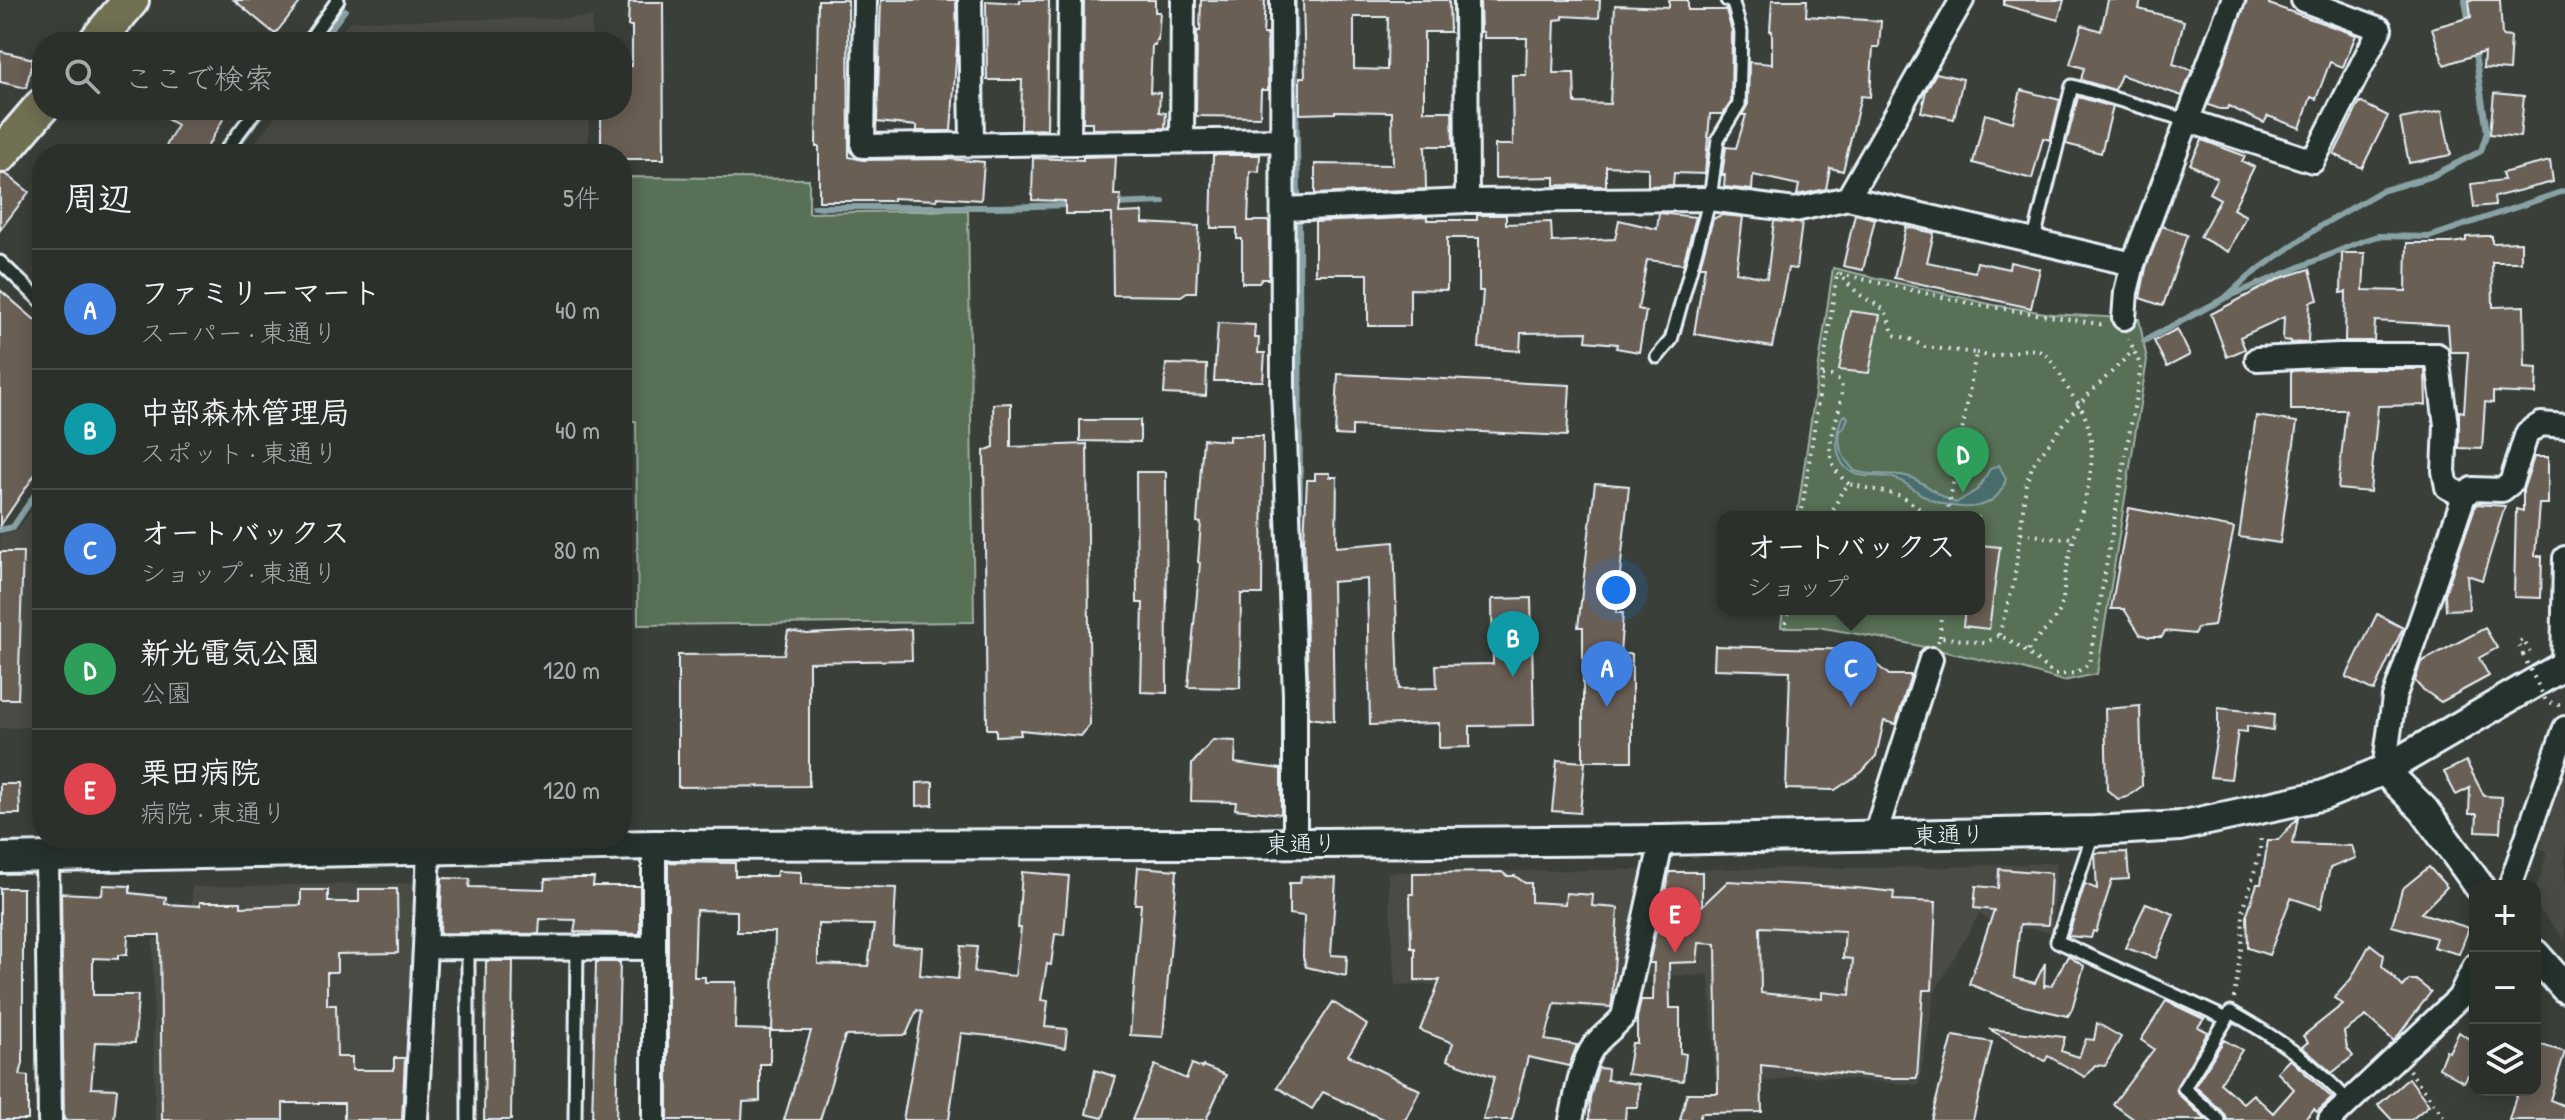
<!DOCTYPE html>
<html lang="ja">
<meta charset="utf-8">
<style>
body{margin:0;font-family:"Patrick Hand","Klee One",sans-serif;background:#343833;color:#f1f3f6}
.controls{position:absolute;right:24px;bottom:24px;display:grid;overflow:hidden;border-radius:16px;box-shadow:0 4px 20px #0003}
.controls button{width:72px;height:72px;display:grid;place-items:center;padding:0;border:0;border-bottom:2px solid #484b47;background:#2c302b;color:#f1f3f6;font:40px sans-serif}
.you{position:absolute;left:1616px;top:590px;width:28px;height:28px;margin:-20px;border:6px solid #fff;border-radius:50%;background:#1a73e8;box-shadow:0 0 0 12px #1a73e833}
.badge{display:grid;place-items:center;width:52px;height:52px;border-radius:50%;background:#ff9aa2;color:#fff;font-size:26px;font-weight:700}
.pin{position:absolute;translate:-50% -66px;filter:drop-shadow(0 2px 4px #0008)}
.pin::after{content:'';position:absolute;top:42px;width:28px;height:24px;background:inherit;clip-path:polygon(0 0,100% 0,50% 100%)}
.popup{position:absolute;left:1717px;top:511px;width:268px;height:104px;box-sizing:border-box;display:grid;place-content:center;border-radius:16px;background:#2c302b;filter:drop-shadow(0 2px 6px #0005);font-size:26px;white-space:nowrap;color:#a6a9a9}
.popup b{font-size:30px;color:#f1f3f6}
.popup::after{content:'';position:absolute;left:50%;top:100%;margin-left:-16px;border:16px solid transparent;border-top-color:#2c302b}
.list{margin:0;padding:0;list-style:none}
h2{display:flex;justify-content:space-between;align-items:center;height:104px;margin:0;padding:0 32px;font-size:34px}
h2 small{font-size:26px;font-weight:400;color:#a6a9a9}
.list li{display:grid;grid-template-columns:52px 1fr auto;gap:24px;align-items:center;box-sizing:border-box;height:120px;padding:0 32px;border-top:2px solid #484b47}
.list b{display:block;font-size:30px;white-space:nowrap}
.list p{margin:0;font-size:26px;white-space:nowrap;color:#a6a9a9}
.list em{font-size:26px;font-style:normal;color:#a6a9a9}
.icon{flex:none;width:44px;height:44px;fill:none;stroke:currentColor;stroke-width:2;stroke-linecap:round;stroke-linejoin:round}
.map{position:relative;flex:none;width:2565px;height:1120px;overflow:hidden}
.search{position:absolute;background:#2c302b;box-shadow:0 4px 20px #0003;left:32px;top:32px;width:600px;height:88px;display:flex;align-items:center;gap:20px;box-sizing:border-box;padding:0 28px;border-radius:32px;color:#a6a9a9;font-size:30px}
.panel{position:absolute;background:#2c302b;box-shadow:0 4px 20px #0003;left:32px;top:144px;width:600px;height:704px;border-radius:32px}
.map>svg:first-child{display:block}
.built{fill:#4b4c45}
.green{fill:#586f54;stroke:#a0b0a6;stroke-width:2}
.water{fill:#496d6d;stroke:#89a2a5;stroke-width:2}
.lines{fill:none;stroke-linecap:round;stroke-linejoin:round}
.stream{stroke:#89a2a5;stroke-width:6}
.building{fill:#6a5e55;stroke:#e8f1f8;stroke-width:2;fill-rule:evenodd}
.service-casing{stroke:#e8f1f8;stroke-width:17}
.minor-casing{stroke:#e8f1f8;stroke-width:28}
.tertiary-casing{stroke:#e8f1f8;stroke-width:34}
.primary-casing{stroke:#e8f1f8;stroke-width:40}
.path{stroke:#e8f1f8;stroke-width:4;stroke-dasharray:2 6;stroke-linecap:butt}
.service{stroke:#26332d;stroke-width:11}
.minor{stroke:#26332d;stroke-width:22}
.tertiary{stroke:#26332d;stroke-width:28}
.primary{stroke:#716f52;stroke-width:34}
.path-bridge{stroke:#e8f1f8;stroke-width:4;stroke-dasharray:2 6;stroke-linecap:butt}
.labels{text-anchor:middle;dominant-baseline:central;stroke-width:6;stroke-linejoin:round;paint-order:stroke}
.street-label{font-size:24px;fill:#e8f1f8;stroke:#26332d}
</style>
<div class="map">
<svg width="2565" height="1120" viewBox="0 0 2565 1120">
<rect width="100%" height="100%" fill="#3a4039"/>
<filter id="ink" filterUnits="userSpaceOnUse"><feTurbulence type="fractalNoise" baseFrequency=".0125" numOctaves="2"/><feDisplacementMap in="SourceGraphic" scale="16" xChannelSelector="R" yChannelSelector="G"/><feConvolveMatrix kernelMatrix="1 2 1 2 8 2 1 2 1" color-interpolation-filters="sRGB"/></filter>
<g filter="url(#ink)">
<!-- built -->
<path class="built" d="M592,18l-1,24h-257l16,-21z
M280,110h309l-1,44h-342z
M42,495v332l-5,-1 -5,-99 -32,1v-193l17,-4z
M2565,768v172l-30,-36v-11l13,-42 -8,-3z
M2057,863l-5,69 -56,-8 -17,-10 -44,77 -16,94 -124,-10 -21,6 -58,1 -7,-107 -85,1 -9,34 -70,-5 -36,-22 -114,2 -7,-113 561,-5z
M419,883l-8,237h-256l-2,-181 39,-2v-50z"/>
<!-- green -->
<path class="green" d="M622,177l187,2v34l159,-3 6,412 -336,3 -2,-204h-14z
M1833,268l161,37 58,9 87,5 8,41 -50,314 -34,7 -44,-13 -122,-27 -79,-14h-37l2,-18h196v-92h-182z"/>
<!-- water -->
<path class="water" d="M1846,415l2,3 -5,11 -3,1c-3,18 3,29 15,41 16,6 34,1 51,5 18,4 32,21 50,27l22,-14 12,-20 9,-4 7,14c-9,33 -44,32 -72,22 -14,-5 -24,-17 -38,-22 -13,-5 -25,-1 -37,-4 -26,-7 -25,-38 -17,-58z"/>
<g class="lines">
<!-- stream -->
<path class="stream" d="M1294,0l4,196
M2465,0l4,24
M321,42l24,-32
M231,154l33,-44
M1113,204l50,-2
M814,207h183l73,-2
M1299,225l1,314
M2225,298l24,-22 73,-51 59,-34 51,-15 49,-25 6,-19 -13,-85
M2144,341l81,-43 140,-58 13,-4 51,1 135,-46
M0,530l13,-3 29,-43"/>
</g>
<!-- building -->
<path class="building" d="M234,0h68l-27,34z
M818,0h30l1,157 14,3 86,-1 35,3 -3,38 -44,-3v3l-44,-2v3h-74v-54h-3z
M881,0h75l1,45 -6,86h-34v-5l-40,-4z
M1020,0h29l-2,129 -26,1 1,-50h-35l-1,-79 34,2z
M1084,0h71v12h5l-2,28h-2l-1,5h-3l-2,47 10,1 -1,19 7,1 -1,15 -73,1v-7h-9z
M1201,0h64l-2,34h4l1,56h-7l-1,27 -64,-1 1,-85h3z
M1303,0h146l1,32h-26v79h28l1,35h-28l1,43 -111,5v-30l78,1 -1,-53 -57,-1v2l-35,1v-37h5zM1354,17h34l-1,53 -33,-1z
M1480,0h120l-1,18 -36,-2v3l-8,1 -2,53h21l1,30 35,1 5,-99 54,2v-7h19v10h38l6,21 -1,71 -8,12h-13l-5,60 -31,-1 -1,12 -25,1v-18l-42,-2v20l-51,-1v-8l-60,1v-33h18l-1,-70h14l1,-37h-43v-6h-3z
M1772,0h35l-1,16 75,5 -2,26h-6l-3,50 -9,-1 -18,75 -13,-3 -4,21 -29,6 2,-10 -46,-10 -1,15 -28,-3 1,-12h-3l4,-28 10,1 10,-33h-4l6,-11 1,-42 23,2v-33h-2z
M2004,0h60l-6,20 -54,-15z
M2108,0h33l-2,9 45,12 -11,43 19,6 -10,26 -61,-21 -6,15 -34,-10 3,-12 -14,-4 12,-39 19,6z
M2247,0h23l-1,4 87,31 -13,32 -13,-5 -14,37 -5,-2 -11,31 -32,-12 -4,7 -36,-17 -1,3h-7l-12,-4z
M2469,0h31l2,36 9,1 -2,33 -26,-2 1,-16 -40,13 -12,-37 39,-11z
M629,2h34l1,157h-42v-5h-21v-44h21v-44h10v-40h-4z
M0,51l33,8 -7,29 -26,-6z
M1936,73l27,6 -9,40 -33,-7 5,-21z
M2021,90l39,10 -10,40 -7,-2 -11,41 -59,-16 12,-49 28,8z
M2494,93l30,3 -4,41 -30,-3z
M2078,97l35,10 -12,46 -35,-9z
M2360,102l28,14 -26,52 -28,-14z
M151,110h63l11,6 -22,38h-41l15,-29z
M2442,111l9,44 -42,8 -9,-44z
M2202,140l43,16 -3,5 12,6 -21,42 13,7 -18,36 -28,-15 20,-38 -11,-6 8,-15 -27,-14z
M1213,155h47l-1,17 -9,-1 -2,50h21v58h-7l-3,4h-17v-44h-5v-11h-26z
M1116,156l-2,39h7l-2,18 24,-1v11l56,3 -3,66h-9l-6,4 -68,-1 -1,-81h-47v-13l-33,-1 1,-42 50,2v-3z
M2550,161l3,21 -59,15 1,8 -21,2 -3,-23 33,-4 -2,-7z
M0,174h6l23,18 -29,38z
M1659,213l37,4 -13,47 -36,-4 -9,49 8,2 -7,41 -23,-4 1,-4 -31,-3 1,-9 -66,1 -1,18 -41,-3 4,-57h-4v-53h-32v52l-37,-1v37h-42v-52h-53v-52l112,-5v3h50v-5h29v9l45,-2 1,20 63,-3 4,-19 38,9z
M1855,214l20,5 -12,51 -20,-4z
M1721,215l22,2 -7,55 31,6 7,-57 28,2 -6,46 -8,-1 -16,79 -78,-13 11,-68h-5l13,-47z
M2162,226l25,9 -24,71 -23,-8 6,-30z
M1906,227l28,6 -7,29 48,10 2,-10 32,7 1,-7 30,7 -9,39 -137,-30z
M2484,236h8v7l29,-1v20h-29l1,45 31,-1 1,61 12,1 -1,26 -43,-2v11l-8,-1 -3,47 -23,-1v-37l5,1 4,-60h-18l-2,-27 -73,-4 -1,20h-29l1,-49 -5,1 1,-40h23l-2,37 43,1 1,-48h43l16,-2v-4z
M2310,269l8,31 -8,2 -2,40 -17,1v-2l-8,-1 1,-23 -44,20 5,12 -18,8 -16,-43 70,-36z
M0,290l42,36v138l-42,62z
M1850,311l30,4 -11,58 -30,-3z
M1218,323l37,2 -1,13h5l-1,15h7l-2,28h-49z
M2177,329l13,26 -23,12 -13,-26z
M1166,364l41,1 -1,31 -42,-2z
M2339,369h86l1,36 -48,1 -8,86 -32,-3 8,-79h-55v-39z
M1338,374l232,11 -3,51 -215,-10v10l-17,-1z
M1011,403v44l76,-3 3,281 -9,11 -61,-6 1,5 -25,1v-7h-9l-3,-278 10,-4 -1,-43z
M2256,416l41,6 -17,121 -41,-6z
M1080,420h60v22l-60,-1z
M1229,436h34l-1,158h-21l-1,94 -52,-1 12,-124 -2,-1 3,-39 -4,-1 6,-83 26,2z
M2534,457h14v47h-9l-4,52h7l-1,42 -27,-1 2,-88 7,2v-21z
M1136,472h30l1,221 -26,-1 2,-89h-6z
M1315,473h15v4h7l-1,70 58,-5 5,147 38,-1 -1,-23 57,-1 -1,-65 39,-1 3,127 -64,1v21l-31,1v-25l-69,2 -3,-146 -35,3 2,139 -25,-3 -5,-178 3,-60h8z
M1595,483l34,3 -13,127h7l-3,41h12v107h-49v-134h-5z
M2476,504l29,2 -23,74 -15,-5 2,34 -23,1 -1,-16z
M2129,508l105,20 -20,98 -17,2 -3,6 -29,-3 -3,6h-13l-9,-3 -16,-25h-13z
M1979,545l21,2 -11,82 -26,-3 2,-17h14z
M0,552h23l-5,147h-18z
M2377,614l26,14 -29,63 -28,-14z
M2485,628l12,20 -18,10 10,18 -48,26 -20,-14 -6,-7 6,-19z
M911,629l1,31 -103,2v124l-131,1v-132l106,-1 4,-23 19,3z
M1715,646l144,4 30,25h22l-15,49 -12,-3 -8,35 -14,16 -27,18 -49,-1 4,-118 -76,-2z
M2140,706l2,80 -15,11 -9,2 -11,-9 -2,-81z
M2218,708l56,6 -1,16 -26,-4v6l-9,-1 -7,48 -21,-2 8,-47z
M1213,740l23,1 -1,22 46,6v45l-46,-5 1,-7 -45,-1 1,-37z
M1557,760l28,2 -5,51 -28,-2z
M2466,761l18,35 18,1 -2,35 -24,-1 1,-17h-8l1,-26 -14,7 -12,-23z
M933,782v23l-16,1v-23z
M0,784h19l1,30h-20z
M2298,818l-5,26 59,2 4,12 -26,10 -9,40 -30,-10 -22,57 -21,-7 -1,-34 10,-30h4l7,-44h10z
M2127,852l2,27 -17,1 -16,52 -3,-1 -2,7 -23,-2 17,-52 12,5 -2,-36z
M668,862l67,1v13h41l1,-5 24,1v12l95,4 -3,57 29,2 -2,28 38,4 3,-33 16,1 -3,25 41,4 6,-48h-3l4,-56 47,4 -5,59 -9,-1 -4,31 -4,-1 -6,36 7,1 -3,26 22,2 -2,19 -54,-10 -50,-5 -12,87h-46l19,-108 -5,-2 -11,25 -61,1 -25,84h-36l27,-89h-39l3,-99h-38v-21l-41,-1 -2,67h11v5h31l-1,47 35,1v34h-10v37l-17,1 -1,18h-74zM818,924l56,1 -6,41 -50,-2z
M1138,867l39,3 -14,167 -33,-2 11,-131h-6z
M2429,867l18,20 -26,26 48,15 -10,26 -26,-7 3,-9 -44,-12 10,-37z
M1999,869l52,4 -3,52 -28,-1 -6,54 21,5 10,-20 -1,25 1,-3 6,1 17,-30 16,10 -12,43 -4,7 -44,-10 -55,-22 25,-74 -20,-2 2,-22 22,2z
M1502,872l5,4h8l10,7h6v19l34,2 1,-11 27,2 -1,11 26,2 -6,93 -1,6 -56,-4 -10,37 32,5 -8,21 -41,-9 -16,63h-29l11,-43 -47,-17 6,-17 -33,-13 20,-50h-25v-32h-4l-1,-54h3v-21z
M1669,872h33v34l26,-25 129,7 37,4 -1,8 43,2 -4,88h-9l-6,88h-30l-126,-13 1,47 -61,1 -2,7h-19l7,-27h31l-2,-149 -17,-1 -2,19 -28,1 1,45h10v45l6,1 -3,27 -56,-7 5,-31h5v-25l4,-18h12l1,-37h-5l12,-55h3zM1760,927l85,4 -2,27 10,1 -3,36 -28,-3v7l-61,-6z
M1301,876l35,2 -5,77 16,1 -1,20 -40,-9 -3,-10 1,-41 -15,-2v-31h11z
M442,878l28,1 -1,8 75,2 1,-10 29,-1h20l-1,8h47v48l-66,-2 2,-12 -36,-1 -1,15 -99,-1z
M103,885l27,1v7l36,4 -1,7 35,2v-4h41v5l60,-2v-15h27v12h31v-13h38l1,64 -61,1v18h-10v33h9l1,52h15v13h42v-12h11l-3,62h-58v-17h-61v17h-121l-2,-185h-32l-1,20h-9v4l-25,-1v37h45l-3,48 -40,-1 -4,46 26,1 -3,31h-50l-3,-227 41,2z
M0,888h23v175l-3,12 8,1v44h-28z
M2146,903l28,11 -18,44 -31,-10z
M2370,944l14,11 -2,11 21,21 6,-7h7l15,12 -37,49 -28,-25 -22,16 3,16 6,8 -21,17 -30,-26 6,-5 -5,-6 40,-32 -9,-6 17,-19z
M486,961h27l-2,159h-27z
M596,962h24l-4,158h-24z
M2166,1001l38,18 -6,8 10,5 -32,56 2,6 28,26h-71l-22,-16 41,-55 -13,-9z
M1333,1002l34,23 -19,30 72,35 -15,30h-20l-62,-28 -11,17 -35,-22z
M2097,1023l24,14 -16,29 -10,-1 -10,12 -37,-21 -3,5 -56,-32 76,8 -4,14 18,6 7,-18 8,1z
M2459,1032l16,11v34l-7,-2 -4,7 -25,-14 7,-18 3,2z
M1953,1036l39,6 -19,78h-42z
M2224,1040l18,10 -22,33 23,20 10,-9 20,19 21,-24 -17,-17 13,-13 42,39 -15,14 -3,-3 -10,11h-77l-2,-6 -30,-28z
M2535,1043l30,9 -15,48 15,6v14h-56l9,-30h17z
M1192,1064l10,4 1,-2 23,9 -20,45h-74l23,-55 31,14z
M1598,1068l10,1 -1,11 32,4 -1,23h-12l-1,13h-36l1,-22z
M1095,1070l21,7 -13,41 -17,-4z
M2409,1078l20,27 -18,15h-19l-14,-15z"/>
<g class="lines">
<!-- service casing -->
<g class="service-casing">
<path id="service" d="M308,42l30,-42
M223,154l33,-44
M2034,239l38,-153 114,34
M0,262l42,40
M1657,357l14,-17 39,-141 8,-60 21,-35 2,-72 -8,-29 -6,-3
M2094,831l-37,110 170,78
M468,947v173
M575,1120l2,-172
M2219,1120l-35,-32 47,-76c49,28 80,49 119,91"/>
</g>
<!-- minor casing -->
<g class="minor-casing">
<path id="minor" d="M865,0l-2,146 420,-6
M970,0l2,144
M1282,0l1,388 12,307v148
M1466,0l1,201
M2186,120l127,41 67,-132 -77,-29
M1182,141l1,-141
M1069,143l1,-143
M1848,198l114,-198
M1284,209l183,-8 243,-2 85,11 53,-12 285,66 100,-264
M2124,318l2,-26 7,-28
M2257,359l82,-4h98l9,70 -2,46 3,16 17,9
M2565,558l-2,108 2,5
M2384,770l10,-72 70,-202 8,-7 30,1 9,-7 16,-50 14,-9 24,2
M1875,835l56,-176
M47,857l3,263
M2510,886l55,-158
M425,947l4,-98
M416,1120l9,-173 229,1
M654,1120v-275
M1571,1120c6,-25 9,-61 28,-80 8,-8 16,-14 24,-23l39,-177
M2330,1120l129,-122 16,-33"/>
</g>
<!-- tertiary casing -->
<g class="tertiary-casing">
<path id="tertiary" d="M2384,770l40,40 55,76
M0,858l654,-13 562,-1 446,-4 433,-9 85,-5 144,-31 60,-25 181,-105
M2535,954l30,34"/>
</g>
<!-- primary casing -->
<g class="primary-casing">
<path id="primary" d="M96,42l35,-42
M0,155l42,-49"/>
</g>
<!-- path -->
<path class="path" d="M1837,273l23,22 25,15 9,25 16,4 15,8 51,6 -29,164
M1840,274l133,30 133,21
M1976,353c5,1 13,4 18,3 17,-2 40,-14 54,1 13,14 18,33 31,47l55,-54
M1822,376h9l10,6c6,34 -32,72 8,102
M1801,517l36,-243
M1830,517l11,-24 8,-9 53,12 29,21
M2021,533l37,6 16,-2
M1786,623l2,-14
M1999,635l15,-52 12,-99 7,-20 46,-60c30,53 -1,108 -12,162 -4,15 -1,34 -9,48 -8,14 -22,24 -31,38
M1940,637l1,-28
M1938,642l2,-5 45,6 14,-8 17,9 39,31 20,-2 14,-9 52,-297 -12,-28
M2523,655l-5,-13 5,-2 7,12
M2234,998l8,-55 1,-32 17,-59 1,-18
M2409,1070l37,50"/>
<!-- service -->
<use href="#service" class="service"/>
<!-- minor -->
<use href="#minor" class="minor"/>
<!-- tertiary -->
<use href="#tertiary" class="tertiary"/>
<!-- primary -->
<use href="#primary" class="primary"/>
<!-- path-bridge -->
<path class="path-bridge" d="M2523,655l23,46 19,6"/>
</g>
</g>
<g class="labels">
<!-- street labels -->
<g class="street-label">
<text transform="translate(1949 834) rotate(-1)">東通り</text>
<text transform="translate(1301 843) rotate(-1)">東通り</text>
</g>
</g>
</svg>
<div class="controls">
<button>+</button>
<button>−</button>
<button><svg class="icon" aria-label="layers" viewBox="0 0 24 24"><path d="M12 4l9 5-9 5-9-5zM3 14l9 5 9-5"/></svg></button>
</div>
<div class="you"></div>
<div class="pin badge" style="left:1607px;top:707px;background:#3f7fe0">A</div>
<div class="pin badge" style="left:1513px;top:677px;background:#0f9aa8">B</div>
<div class="pin badge" style="left:1851px;top:707px;background:#3f7fe0">C</div>
<div class="popup"><b>オートバックス</b>ショップ</div>
<div class="pin badge" style="left:1963px;top:493px;background:#2e9e5b">D</div>
<div class="pin badge" style="left:1675px;top:953px;background:#e0444e">E</div>
<div class="search"><svg class="icon" aria-label="search" viewBox="0 0 24 24"><circle cx="10" cy="10" r="6"/><path d="M15 15l6 6"/></svg>ここで検索</div>
<section class="panel">
<h2>周辺<small>5件</small></h2>
<ul class="list">
<li><span class="badge" style="background:#3f7fe0">A</span><div><b>ファミリーマート</b><p>スーパー · 東通り</p></div><em>40 m</em></li>
<li><span class="badge" style="background:#0f9aa8">B</span><div><b>中部森林管理局</b><p>スポット · 東通り</p></div><em>40 m</em></li>
<li><span class="badge" style="background:#3f7fe0">C</span><div><b>オートバックス</b><p>ショップ · 東通り</p></div><em>80 m</em></li>
<li><span class="badge" style="background:#2e9e5b">D</span><div><b>新光電気公園</b><p>公園</p></div><em>120 m</em></li>
<li><span class="badge" style="background:#e0444e">E</span><div><b>栗田病院</b><p>病院 · 東通り</p></div><em>120 m</em></li>
</ul>
</section>
</div>
